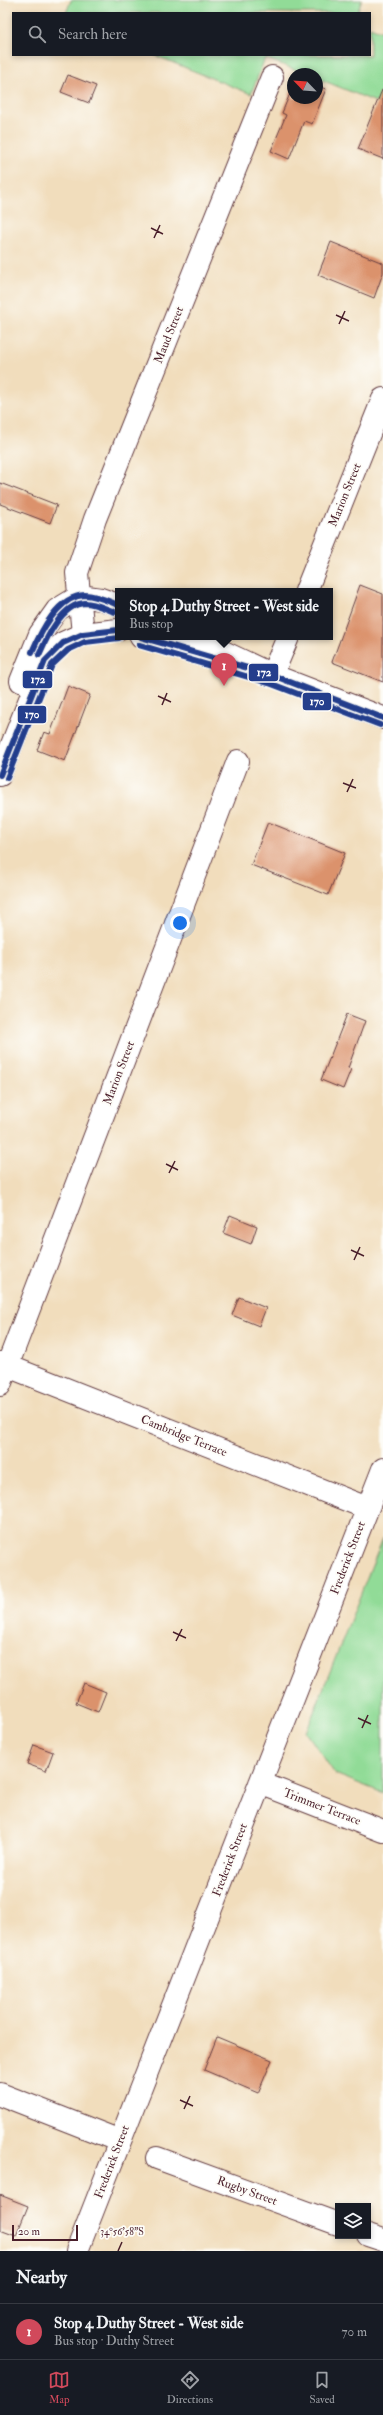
<!DOCTYPE html>
<meta charset="utf-8">
<style>
body{margin:0;font-family:"IM FELL Double Pica",serif;background:#20242c;color:#f1f3f6}
.controls{position:absolute;right:12px;bottom:12px;display:grid;overflow:hidden;border-radius:0px;box-shadow:0 2px 6px #0003}
.controls button{width:36px;height:36px;display:grid;place-items:center;padding:0;border:0;border-bottom:1px solid #363941;background:#171b24;color:#f1f3f6;font:20px sans-serif}
.compass{position:absolute;left:287px;top:68px;width:36px;height:36px;border-radius:50%;background:#171b24;box-shadow:0 2px 6px #0003;rotate:295deg}
.scale{position:absolute;left:12px;bottom:10px;width:66px;box-sizing:border-box;padding-left:4px;border:2px solid #4a1f2b;border-top:0;font-size:11px;line-height:14px;white-space:nowrap;color:#4a1f2b;-webkit-text-stroke:3px #fdfcf7;paint-order:stroke}
.you{position:absolute;left:180px;top:923px;width:14px;height:14px;margin:-10px;border:3px solid #fff;border-radius:50%;background:#1a73e8;box-shadow:0 0 0 6px #1a73e833}
.badge{display:grid;place-items:center;width:26px;height:26px;border-radius:50%;background:#d1495b;color:#fff;font-size:13px;font-weight:700}
.pin{position:absolute;translate:-50% -33px;filter:drop-shadow(0 1px 2px #0008)}
.pin::after{content:'';position:absolute;top:21px;width:14px;height:12px;background:inherit;clip-path:polygon(0 0,100% 0,50% 100%)}
.popup{position:absolute;left:115px;top:588px;width:218px;height:52px;box-sizing:border-box;display:grid;place-content:center;border-radius:0px;background:#171b24;filter:drop-shadow(0 1px 3px #0005);font-size:13px;white-space:nowrap;color:#9ea1a6}
.popup b{font-size:15px;color:#f1f3f6}
.popup::after{content:'';position:absolute;left:50%;top:100%;margin-left:-8px;border:8px solid transparent;border-top-color:#171b24}
.list{margin:0;padding:0;list-style:none}
h2{display:flex;justify-content:space-between;align-items:center;height:52px;margin:0;padding:0 16px;font-size:17px}
h2 small{font-size:13px;font-weight:400;color:#9ea1a6}
.list li{display:grid;grid-template-columns:26px 1fr auto;gap:12px;align-items:center;box-sizing:border-box;height:56px;padding:0 16px;border-top:1px solid #363941}
.list b{display:block;font-size:15px;white-space:nowrap}
.list p{margin:0;font-size:13px;white-space:nowrap;color:#9ea1a6}
.list em{font-size:13px;font-style:normal;color:#9ea1a6}
.icon{flex:none;width:22px;height:22px;fill:none;stroke:currentColor;stroke-width:2;stroke-linecap:round;stroke-linejoin:round}
.map{position:relative;flex:none;width:383px;height:2251px;overflow:hidden}
.search{position:absolute;background:#171b24;box-shadow:0 2px 6px #0003;left:12px;right:12px;top:12px;height:44px;display:flex;align-items:center;gap:10px;box-sizing:border-box;padding:0 14px;border-radius:0px;color:#9ea1a6;font-size:15px}
.sheet{height:108px;background:#171b24}
nav{display:flex;justify-content:space-around;align-items:center;box-sizing:border-box;height:56px;border-top:1px solid #363941;background:#171b24;font-size:11px;color:#9ea1a6}
nav a{display:grid;justify-items:center;gap:2px}
nav .on{color:#d1495b}
.map>svg:first-child{display:block}
.green{fill:#91db97;stroke:#6e7d61}
.building{fill:#db926c}
.lines{fill:none;stroke-linecap:round;stroke-linejoin:round}
.minor-casing{stroke:#633c41;stroke-width:24}
.minor{stroke:#fff;stroke-width:22}
.bus-1-casing{stroke:#fdfcf7;stroke-width:9}
.bus-2-casing{stroke:#fdfcf7;stroke-width:9}
.bus-1{stroke:#243e8c;stroke-width:6}
.bus-2{stroke:#243e8c;stroke-width:6}
.ticks{fill:none;stroke:#4a1f2b;stroke-width:1.5}
.labels{text-anchor:middle;dominant-baseline:central;stroke-width:3.5;stroke-linejoin:round;paint-order:stroke}
.street-label{font-size:12px;fill:#4a1f2b;stroke:#fdfcf7}
.ticks-label{font-size:10px;text-anchor:middle;fill:#4a1f2b;stroke:#fdfcf7;stroke-width:3.5;stroke-linejoin:round;paint-order:stroke}
.line-badge{stroke:#fdfcf7;stroke-width:1.5}
.badge-label{font-size:11px;text-anchor:middle;font-weight:bold;fill:#fff}
</style>
<div class="map">
<svg width="383" height="2251" viewBox="0 0 383 2251">
<rect width="100%" height="100%" fill="#fdfcf7"/>
<filter id="ink" filterUnits="userSpaceOnUse"><feTurbulence type="fractalNoise" baseFrequency=".025" numOctaves="2"/><feDisplacementMap in="SourceGraphic" scale="8" xChannelSelector="R" yChannelSelector="G"/><feConvolveMatrix kernelMatrix="1 2 1 2 8 2 1 2 1" color-interpolation-filters="sRGB"/></filter>
<filter id="wash" filterUnits="userSpaceOnUse"><feTurbulence type="fractalNoise" baseFrequency=".012" numOctaves="4" result="noise"/><feDisplacementMap in="SourceGraphic" scale="16" xChannelSelector="R" yChannelSelector="G"/><feGaussianBlur stdDeviation="0.9" result="paint"/><feColorMatrix in="noise" values="0 0 0 0 0 0 0 0 0 0 0 0 0 0 0 0 0 1.4 0 .05"/><feComposite in="paint" operator="in"/></filter>
<g filter="url(#wash)">
<rect width="100%" height="100%" fill="#f1ddbc"/>
<!-- green -->
<path class="green" d="M71,0h291l-5,13h-291z
M370,27l13,5v73l-66,-27v-4h-11l-41,-16 -14,36 -97,-39h216z
M383,1538v255l-48,-19 -29,-42z"/>
<g id="blocks">
<!-- building -->
<path class="building" d="M68,75l28,11 -7,17 -28,-11z
M293,86v12h24v-12l9,3 -14,35 -8,-3 -15,38 -18,-8 15,-36 -4,-2z
M382,90h1v69l-25,-10z
M331,242l52,21v10l-9,25 -56,-23z
M0,483l57,22 -7,18 -50,-19z
M360,585l23,9v88l-51,-20z
M68,686l22,9 -25,66 -28,-11 7,-18 6,2z
M268,822l77,31 -17,42 -77,-30z
M347,1014l18,7 -17,47 3,1 -8,20 -22,-9z
M230,1215l27,11 -6,18 -28,-11z
M239,1297l27,11 -7,18 -27,-11z
M84,1683l22,9 -8,20 -22,-9z
M34,1745l19,7 -7,19 -19,-7z
M217,2037l55,23 -14,33 -54,-23z
M0,2195l28,11 -12,30 -16,-6z"/>
</g>
</g>
<g filter="url(#ink)">
<use href="#blocks" fill-opacity="0" stroke="#633c41" stroke-width="1"/>
<g class="lines">
<!-- minor casing -->
<g class="minor-casing">
<path id="minor" d="M306,591l77,-192
M80,596l21,3 17,6
M83,634l-6,-61 18,-54 177,-442
M141,637l71,21
M192,637l80,38 111,43
M272,675l16,-38
M21,681l19,-47 17,-24 23,-14
M0,775l45,-114 18,-18 20,-9 35,-4
M0,1363l367,145
M0,1385l238,-624
M260,1783l123,48
M0,2094l120,47
M157,2158l181,66
M368,2235l15,5
M77,2251l306,-782"/>
</g>
<!-- minor -->
<use href="#minor" class="minor"/>
<!-- bus-1 casing -->
<g class="bus-1-casing">
<path id="bus-1" d="M141,637l131,38 111,43
M32,652c9,-21 26,-56 53,-57 11,0 23,6 33,10
M0,775l45,-114 18,-18 20,-9 35,-4"/>
</g>
<!-- bus-2 casing -->
<g class="bus-2-casing">
<path id="bus-2" d="M139,645l130,38 111,42
M39,655c8,-18 23,-51 46,-52 10,0 21,6 30,9
M7,778l45,-113 16,-15 17,-8 34,-4"/>
</g>
<!-- bus-1 -->
<use href="#bus-1" class="bus-1"/>
<!-- bus-2 -->
<use href="#bus-2" class="bus-2"/>
</g>
</g>
<!-- ticks -->
<path class="ticks" d="M151,228l12,6M154,238l6,-13M336,315l13,6M339,324l6,-13M158,696l13,6M162,705l5,-12M343,783l13,5M347,792l6,-13M166,1164l12,6M169,1173l6,-12M351,1250l13,6M354,1260l6,-13M173,1632l13,6M176,1641l6,-12M358,1718l13,6M362,1728l6,-13M180,2100l13,6M184,2109l6,-13M118,2251l4,-9"/>
<g class="labels">
<!-- street labels -->
<g class="street-label">
<text transform="translate(169 335) rotate(-68)">Maud Street</text>
<text transform="translate(345 495) rotate(-68)">Marion Street</text>
<text transform="translate(119 1073) rotate(-69)">Marion Street</text>
<text transform="translate(184 1436) rotate(22)">Cambridge Terrace</text>
<text transform="translate(348 1558) rotate(-69)">Frederick Street</text>
<text transform="translate(322 1807) rotate(21)">Trimmer Terrace</text>
<text transform="translate(230 1860) rotate(-69)">Frederick Street</text>
<text transform="translate(112 2162) rotate(-69)">Frederick Street</text>
<text transform="translate(247 2191) rotate(20)">Rugby Street</text>
</g>
</g>
<g class="ticks-label">
<text x="122" y="2235">34°56'58"S</text>
</g>
<g class="line-badge">
<rect x="248" y="663" width="31" height="19" rx="4" fill="#243e8c"/>
<rect x="22" y="670" width="31" height="19" rx="4" fill="#243e8c"/>
<rect x="302" y="692" width="30" height="19" rx="4" fill="#243e8c"/>
<rect x="17" y="705" width="30" height="19" rx="4" fill="#243e8c"/>
</g>
<g class="badge-label">
<text x="264" y="676">172</text>
<text x="38" y="683">172</text>
<text x="317" y="705">170</text>
<text x="32" y="718">170</text>
</g>
</svg>
<div class="controls">
<button><svg class="icon" aria-label="layers" viewBox="0 0 24 24"><path d="M12 4l9 5-9 5-9-5zM3 14l9 5 9-5"/></svg></button>
</div>
<svg class="compass" viewBox="-18 -18 36 36"><path d="M0-13l5 13h-10z" fill="#e53935"/><path d="M0 13l5-13h-10z" fill="#9ea1a6"/></svg>
<div class="scale">20 m</div>
<div class="you"></div>
<div class="pin badge" style="left:224px;top:686px">1</div>
<div class="popup"><b>Stop 4 Duthy Street - West side</b>Bus stop</div>
<div class="search"><svg class="icon" aria-label="search" viewBox="0 0 24 24"><circle cx="10" cy="10" r="6"/><path d="M15 15l6 6"/></svg>Search here</div>
</div>
<section class="sheet">
<h2>Nearby<small></small></h2>
<ul class="list">
<li><span class="badge">1</span><div><b>Stop 4 Duthy Street - West side</b><p>Bus stop · Duthy Street</p></div><em>70 m</em></li>
</ul>
</section>
<nav>
<a class="on"><svg class="icon" aria-label="map" viewBox="0 0 24 24"><path d="M3 6l6-2 6 2 6-2v14l-6 2-6-2-6 2zM9 4v14M15 6v14"/></svg>Map</a>
<a><svg class="icon" aria-label="directions" viewBox="0 0 24 24"><path d="M12 3l9 9-9 9-9-9zM9 14v-3h6M13 9l2 2-2 2"/></svg>Directions</a>
<a><svg class="icon" aria-label="saved" viewBox="0 0 24 24"><path d="M7 4h10v16l-5-4-5 4z"/></svg>Saved</a>
</nav>
